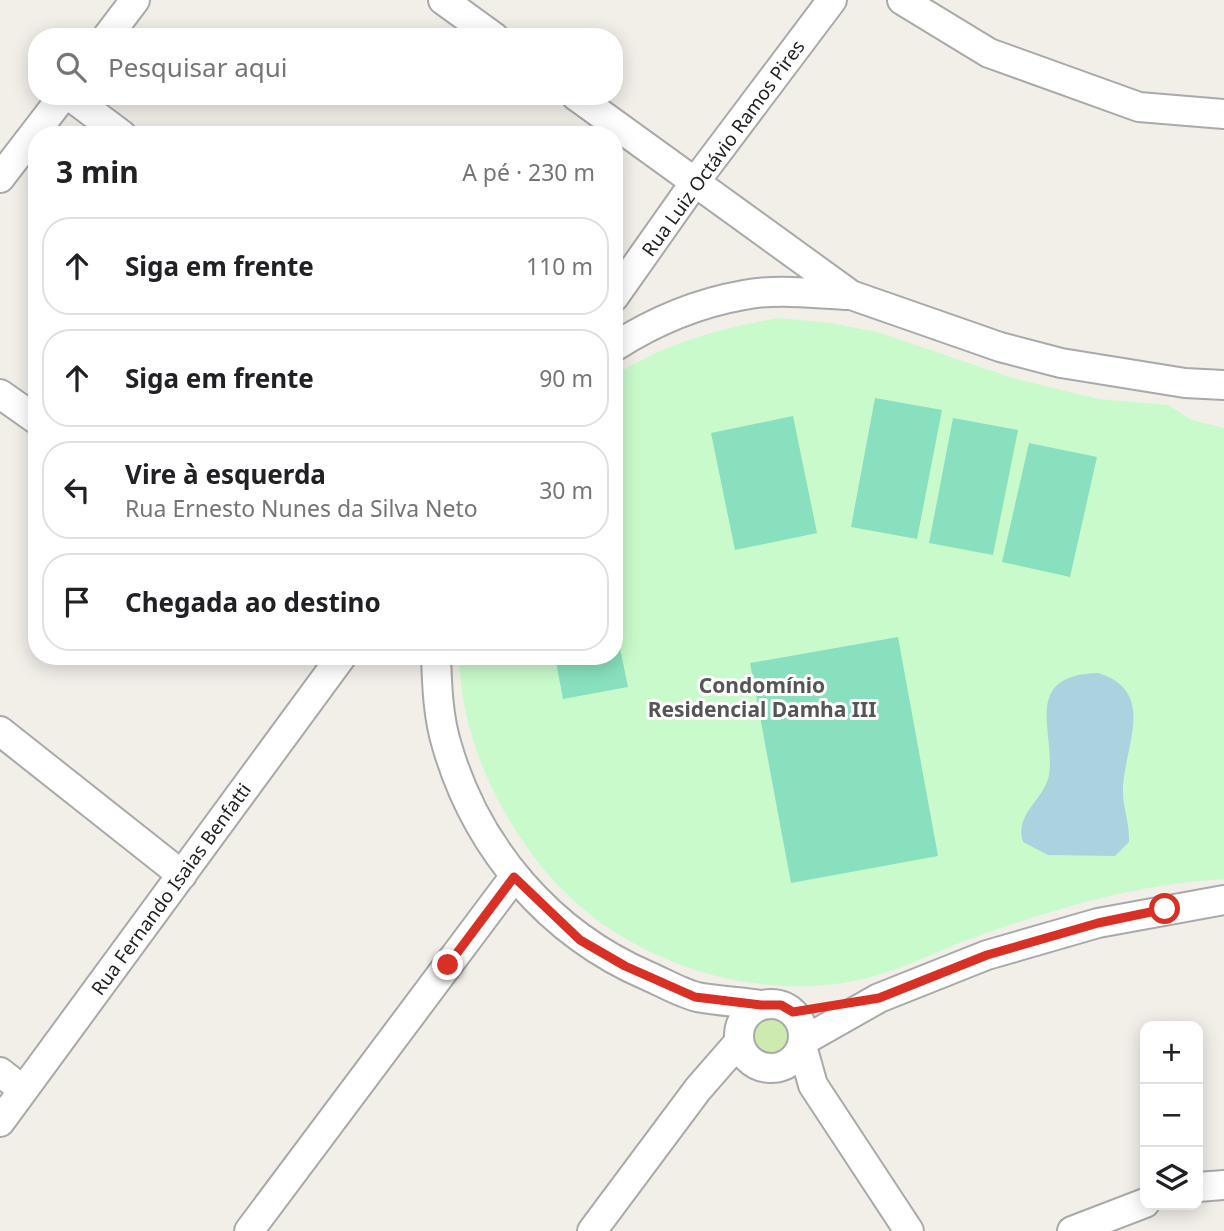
<!DOCTYPE html>
<html lang="pt">
<meta charset="utf-8">
<style>
body{margin:0;font-family:"Noto Sans",sans-serif;background:#f6f6f6;color:#202124}
.controls{position:absolute;right:21px;bottom:21px;display:grid;overflow:hidden;border-radius:14px;box-shadow:0 4px 18px #0003}
.controls button{width:63px;height:63px;display:grid;place-items:center;padding:0;border:0;border-bottom:2px solid #e0e0e0;background:#fff;color:#202124;font:35px sans-serif}
.stop{position:absolute;width:21px;height:21px;margin:-16px;border:5px solid #d93025;border-radius:50%;background:#fff}
.stop.end{background:#d93025;border-color:#fff;box-shadow:0 2px 7px #0008}
.list{margin:0;padding:0;list-style:none}
h2{display:flex;justify-content:space-between;align-items:center;height:91px;margin:0;padding:0 28px;font-size:30px}
h2 small{font-size:23px;font-weight:400;color:#757577}
.list li{display:grid;grid-template-columns:46px 1fr auto;gap:21px;align-items:center;box-sizing:border-box;height:98px;margin:0 14px 14px;padding:0 14px;border:2px solid #e0e0e0;border-radius:28px}
.list b{display:block;font-size:26px;white-space:nowrap}
.list p{margin:0;font-size:23px;white-space:nowrap;color:#757577}
.list em{font-size:23px;font-style:normal;color:#757577}
.icon{flex:none;width:38px;height:38px;fill:none;stroke:currentColor;stroke-width:2;stroke-linecap:round;stroke-linejoin:round}
.map{position:relative;flex:none;width:1224px;height:1231px;overflow:hidden}
.search{position:absolute;background:#fff;box-shadow:0 4px 18px #0003;left:28px;top:28px;width:595px;height:77px;display:flex;align-items:center;gap:18px;box-sizing:border-box;padding:0 24px;border-radius:28px;color:#757577;font-size:26px}
.panel{position:absolute;background:#fff;box-shadow:0 4px 18px #0003;left:28px;top:126px;width:595px;height:539px;border-radius:28px}
.map>svg:first-child{display:block}
.grass{fill:#cdebb0}
.park{fill:#c8facc}
.pitch{fill:#88e0be}
.water{fill:#aad3df}
.lines{fill:none;stroke-linecap:round;stroke-linejoin:round}
.minor-casing{stroke:#a9a9a9;stroke-width:32}
.minor{stroke:#fff;stroke-width:28}
.route{stroke:#d93025;stroke-width:9}
.labels{text-anchor:middle;dominant-baseline:central;stroke-width:6;stroke-linejoin:round;paint-order:stroke}
.street-label{font-size:19px;fill:#222;stroke:#fff}
.neighbourhood-label{font-size:21px;font-weight:bold;fill:#555;stroke:#fff}
</style>
<div class="map">
<svg width="1224" height="1231" viewBox="0 0 1224 1231">
<rect width="100%" height="100%" fill="#f2efe9"/>
<!-- grass -->
<path class="grass" d="M747 1037a24 24 0 1 1 48 0a24 24 0 1 1-48 0Z"/>
<!-- park -->
<path class="park" d="M779,318l51,5 47,9 139,47 83,20 69,6 24,15 32,8v451c-88,5 -175,31 -257,61 -34,13 -68,31 -104,39 -112,26 -243,-19 -316,-106 -51,-61 -86,-137 -88,-217h155v-280c51,-33 105,-48 165,-58z"/>
<!-- pitch -->
<path class="pitch" d="M875,398l67,12 -25,129 -66,-12z
M793,416l24,117 -82,17 -24,-117z
M953,418l65,12 -25,125 -64,-12z
M1029,443l68,14 -27,120 -68,-15z
M614,619l14,68 -65,12 -8,-43h59z
M898,637l40,219 -147,27 -41,-220z"/>
<!-- water -->
<path class="water" d="M1098,673c59,18 27,72 25,114 -1,19 7,36 6,55l-14,14 -67,-1 -25,-13c-9,-29 21,-41 26,-67 7,-41 -29,-100 49,-102z"/>
<g class="lines">
<!-- minor casing -->
<g class="minor-casing">
<path id="minor" d="M443,0l51,37
M902,0l87,53 150,54 85,7
M107,37l28,-37
M70,96l52,39
M576,96l275,199 149,52 61,16 124,20 39,2
M0,178l63,-82
M614,297l81,-115 137,-182
M614,347c39,-25 84,-44 130,-52 35,-7 72,-1 107,0
M0,394l37,26
M436,656c1,30 2,61 11,90 30,103 103,188 201,230 16,7 33,17 49,21 21,4 43,5 64,8
M0,731l182,144
M739 1036a32 32 0 1 1 64 0a32 32 0 1 1-64 0Z
M803,1041l76,-43 108,-43 111,-32 126,-23
M802,1046l11,39 96,146
M0,1072l23,18
M0,1122l342,-466
M1198,1187l26,-2
M249,1231l265,-354
M592,1231l106,-142 41,-47
M1072,1231l73,-28"/>
</g>
<!-- minor -->
<use href="#minor" class="minor"/>
</g>
<g class="lines">
<!-- route -->
<path class="route" d="M448,965l66,-88 66,63 45,26 70,31 66,8h20l12,7 86,-14 108,-43 111,-32 67,-14"/>
</g>
<g class="labels">
<!-- street labels -->
<g class="street-label">
<text transform="translate(723 148) rotate(-54)">Rua Luiz Octávio Ramos Pires</text>
<text transform="translate(171 889) rotate(-54)">Rua Fernando Isaias Benfatti</text>
</g>
<!-- neighbourhood labels -->
<g class="neighbourhood-label">
<text x="762" y="685">Condomínio<tspan x="762" dy="24">Residencial Damha III</tspan></text>
</g>
</g>
</svg>
<div class="controls">
<button>+</button>
<button>−</button>
<button><svg class="icon" aria-label="layers" viewBox="0 0 24 24"><path d="M12 4l9 5-9 5-9-5zM3 14l9 5 9-5"/></svg></button>
</div>
<div class="stop" style="left:1165px;top:909px"></div>
<div class="stop end" style="left:448px;top:965px"></div>
<div class="search"><svg class="icon" aria-label="search" viewBox="0 0 24 24"><circle cx="10" cy="10" r="6"/><path d="M15 15l6 6"/></svg>Pesquisar aqui</div>
<section class="panel">
<h2>3 min<small>A pé · 230 m</small></h2>
<ul class="list">
<li><svg class="icon" aria-label="ahead" viewBox="0 0 24 24"><path d="M12 20V5M6 11l6-6 6 6"/></svg><div><b>Siga em frente</b></div><em>110 m</em></li>
<li><svg class="icon" aria-label="ahead" viewBox="0 0 24 24"><path d="M12 20V5M6 11l6-6 6 6"/></svg><div><b>Siga em frente</b></div><em>90 m</em></li>
<li><svg class="icon" aria-label="left" viewBox="0 0 24 24"><path d="M17 20v-9H6M10 6l-5 5 5 5"/></svg><div><b>Vire à esquerda</b><p>Rua Ernesto Nunes da Silva Neto</p></div><em>30 m</em></li>
<li><svg class="icon" aria-label="arrive" viewBox="0 0 24 24"><path d="M6 21V4h12l-3 4 3 4H6"/></svg><div><b>Chegada ao destino</b></div></li>
</ul>
</section>
</div>
